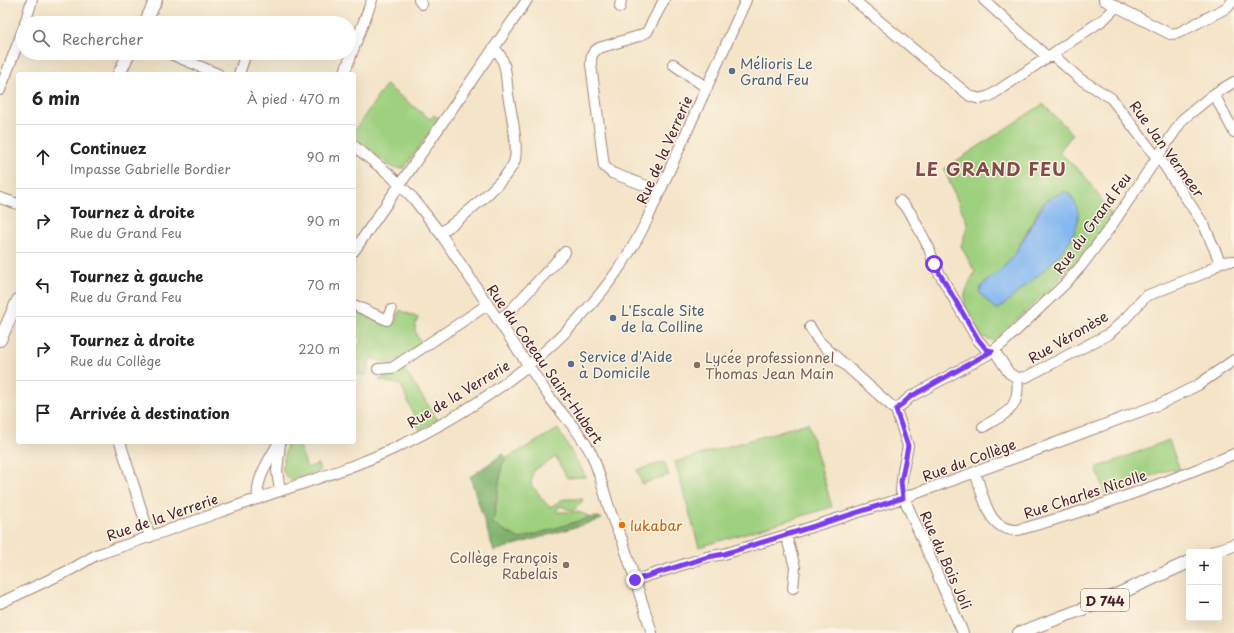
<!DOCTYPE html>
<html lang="fr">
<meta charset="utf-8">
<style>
body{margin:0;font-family:"Playpen Sans",sans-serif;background:#f2f2f2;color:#222}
.controls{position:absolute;right:12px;bottom:12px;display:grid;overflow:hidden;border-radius:4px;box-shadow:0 4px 16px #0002}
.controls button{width:36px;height:36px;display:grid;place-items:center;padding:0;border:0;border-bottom:1px solid #e0e0e0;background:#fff;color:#222;font:20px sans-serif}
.stop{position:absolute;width:12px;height:12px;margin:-9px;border:3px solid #7c3aed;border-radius:50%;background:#fff}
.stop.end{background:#7c3aed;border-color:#fff;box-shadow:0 1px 4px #0008}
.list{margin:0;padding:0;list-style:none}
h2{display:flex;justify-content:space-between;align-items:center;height:52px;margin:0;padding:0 16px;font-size:17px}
h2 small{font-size:13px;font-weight:400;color:#767676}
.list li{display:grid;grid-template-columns:26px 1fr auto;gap:12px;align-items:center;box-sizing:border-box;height:64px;padding:0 16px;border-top:1px solid #e0e0e0}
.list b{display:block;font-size:15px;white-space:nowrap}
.list p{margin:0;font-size:13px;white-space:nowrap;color:#767676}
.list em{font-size:13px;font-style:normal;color:#767676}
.icon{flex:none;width:22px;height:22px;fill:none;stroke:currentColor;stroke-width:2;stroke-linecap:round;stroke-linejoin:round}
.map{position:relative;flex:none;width:1234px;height:633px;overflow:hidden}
.search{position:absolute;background:#fff;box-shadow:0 4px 16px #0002;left:16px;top:16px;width:340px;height:44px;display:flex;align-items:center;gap:10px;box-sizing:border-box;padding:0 14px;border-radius:22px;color:#767676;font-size:15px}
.panel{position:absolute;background:#fff;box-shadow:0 4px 16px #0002;left:16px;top:72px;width:340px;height:372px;border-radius:4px}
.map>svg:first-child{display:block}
.green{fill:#9fd07f;stroke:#747855;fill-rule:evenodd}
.forest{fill:#7fb26e;stroke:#64684c}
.water{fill:#82b7f1;stroke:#666b8e}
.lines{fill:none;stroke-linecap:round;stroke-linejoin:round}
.minor-casing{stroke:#9f827a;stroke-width:12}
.major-casing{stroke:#9f827a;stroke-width:14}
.minor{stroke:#fff;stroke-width:10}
.major{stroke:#fff;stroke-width:12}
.route{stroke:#7c3aed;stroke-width:5}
.service-dot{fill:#5c6f8a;stroke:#fcf5e5;stroke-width:1.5}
.education-dot{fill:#8d6e63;stroke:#fcf5e5;stroke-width:1.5}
.food-dot{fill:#e8710a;stroke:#fcf5e5;stroke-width:1.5}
.labels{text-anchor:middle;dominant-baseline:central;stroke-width:3;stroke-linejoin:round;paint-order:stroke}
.shield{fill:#fcf5e5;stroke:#7f5f63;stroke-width:1}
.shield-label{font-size:13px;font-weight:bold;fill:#4a1f2b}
.service-label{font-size:14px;fill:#4e5e75;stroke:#fcf5e5;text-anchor:start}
.street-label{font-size:14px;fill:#4a1f2b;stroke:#fcf5e5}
.education-label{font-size:14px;fill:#785e54;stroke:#fcf5e5;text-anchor:start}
.food-label{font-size:14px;fill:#c56008;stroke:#fcf5e5;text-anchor:start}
.district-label{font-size:18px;font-weight:bold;letter-spacing:1px;fill:#844b4c;stroke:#fcf5e5}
</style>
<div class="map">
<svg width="1234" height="633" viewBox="0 0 1234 633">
<rect width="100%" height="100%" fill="#fcf5e5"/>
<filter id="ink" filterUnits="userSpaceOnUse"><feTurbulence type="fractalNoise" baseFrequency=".025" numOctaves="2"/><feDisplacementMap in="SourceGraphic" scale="8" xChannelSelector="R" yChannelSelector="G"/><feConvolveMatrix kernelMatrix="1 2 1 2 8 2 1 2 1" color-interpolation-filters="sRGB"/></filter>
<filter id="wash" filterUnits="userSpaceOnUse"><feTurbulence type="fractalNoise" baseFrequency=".012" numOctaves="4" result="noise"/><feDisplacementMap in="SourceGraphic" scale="16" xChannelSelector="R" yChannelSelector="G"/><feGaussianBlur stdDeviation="0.9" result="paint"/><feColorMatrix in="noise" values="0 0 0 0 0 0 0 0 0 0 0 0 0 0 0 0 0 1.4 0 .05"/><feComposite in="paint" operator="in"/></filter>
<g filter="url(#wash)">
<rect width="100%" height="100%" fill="#f4e4c8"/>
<!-- green -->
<path class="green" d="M386,85l44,34 4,-4 5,4 -35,49h-11l-39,-30v-7z
M1043,104l30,30 -14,18 25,23 28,40 -16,26 -41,43 -61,57 -12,-4c-17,-30 -26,-32 -7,-65l-14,-26 7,-21 -24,-56zM1069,193c32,44 -43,89 -70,116l-5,-1 -15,-16 3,-7 21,-17 11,-13 28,-51z
M354,310l33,15 8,-2 5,-13 18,8c-5,11 -3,16 4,25l-30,21 -22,-6 -4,18 -12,-3v-10l7,-25 -7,-2z
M402,366l36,54 -18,10 -19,-45 -22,-5z
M808,423l24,84 -133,40 -24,-85z
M558,429l28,48 -19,1 -11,-21 -23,14 -2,14c8,7 11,16 19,22l14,-8h19l-1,3 -8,8 -7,-1 -6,-3 -5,4 2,2h20l9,3 2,3 -69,21 -27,-15 9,-59 5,-7z
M1169,440l11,30 -6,2 -1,-4 -61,22 1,5 -6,3 -11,-30z
M287,442h11l9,26 11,-4 2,7 -23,9 -8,-1 -7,-9z
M664,462l5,13 -27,9 -5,-14z"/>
<!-- forest -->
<path class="forest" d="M503,454l4,4 -5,7 -9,59 27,15 69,-21 9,-1 4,2 -108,32 -24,-74z"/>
<!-- water -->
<path class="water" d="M1065,191c5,3 7,7 10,12 19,36 -54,85 -76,106l-5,-1 -15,-16 3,-7 21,-17 11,-13 32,-55z"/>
</g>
<g filter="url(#ink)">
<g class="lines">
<!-- minor casing -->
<g class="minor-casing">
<path id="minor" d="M419,0l3,4
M854,0l116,96 10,3 10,-3 114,-77 12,-12
M984,0l61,55 10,2 25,22 31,19 43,56 6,5 44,66 16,37
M1104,0l66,34 8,-1 50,-26 5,-7
M620,7l1,-7
M25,23l7,-23
M168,53l50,21
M673,64l34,24
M239,74l7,-21
M344,74l28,-74
M0,90l23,-60
M1214,94l20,38
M354,146l35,28 24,24 27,35 108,162c14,20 33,37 44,60 12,27 15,58 30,84l30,94
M660,191l-48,-18 -8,-7 -13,-102c0,-8 1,-12 8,-16l40,-12 8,-4 17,-32
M0,198l18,6
M900,201l10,11 19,36 5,16 43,75 9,10 10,4 13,20 8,5 9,-1 83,-43 14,-13 23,-25 61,-24 13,-10 14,-1
M440,233c17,-11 71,-55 75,-74 3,-18 -4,-46 -7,-65 -2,-15 -1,-34 -13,-45
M354,251l173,-251
M354,305l33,15 4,-10
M498,320l13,-10 54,-58
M810,327l8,13 7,7 71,63
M378,369l14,-1 95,-63
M983,427c23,-14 38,-18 34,-49
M120,442l30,95
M975,472c9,24 12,60 43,58 74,-20 145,-46 216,-76
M280,491l-3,-20 3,-27
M258,499c-3,-20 12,-40 21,-57
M786,535l9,32 -2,21
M635,580l72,-23 17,-3 62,-19 117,-37 142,-51 115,-43 38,-19 36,-25
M0,603l72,-34 24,-14c51,-17 101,-35 152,-53 48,-17 100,-32 147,-54 102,-48 202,-124 252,-228l99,-220
M963,633l-62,-142 2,-21 5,-24 -12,-36 14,-13 77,-42 16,-12 62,-59 17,-19 30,-40 71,-106 31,-25 20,-12"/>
</g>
<!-- major casing -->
<g class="major-casing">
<path id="major" d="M145,23l11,-23
M119,74l10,-21
M0,340l18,-40
M1214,552l20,-7
M1019,633l77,-29 93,-42"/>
</g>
<!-- minor -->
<use href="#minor" class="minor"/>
<!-- major -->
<use href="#major" class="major"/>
</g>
</g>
<g class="lines" filter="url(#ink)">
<!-- route -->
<path class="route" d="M635,580l73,-23 16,-3 62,-19 117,-37 -2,-16 7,-36 -12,-36 14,-13 82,-46 -6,-2 -8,-10 -44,-75"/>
</g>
<!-- markers -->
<g class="service-dot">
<circle cx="732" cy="71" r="4"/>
<circle cx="613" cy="318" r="4"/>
<circle cx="571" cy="364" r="4"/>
</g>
<g class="education-dot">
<circle cx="697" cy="365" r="4"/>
<circle cx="566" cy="565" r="4"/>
</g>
<circle class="food-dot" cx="622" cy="525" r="4"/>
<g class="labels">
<!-- shield labels -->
<rect class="shield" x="1081" y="589" width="48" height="22" rx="3"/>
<g class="shield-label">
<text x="1105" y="600">D 744</text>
</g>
<!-- service labels -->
<g class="service-label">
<text x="740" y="63">Mélioris Le<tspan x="740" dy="16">Grand Feu</tspan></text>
<text x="621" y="310">L'Escale Site<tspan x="621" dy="16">de la Colline</tspan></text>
<text x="579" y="356">Service d'Aide<tspan x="579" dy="16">à Domicile</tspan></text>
</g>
<!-- street labels -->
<g class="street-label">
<text transform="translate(1167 149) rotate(54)">Rue Jan Vermeer</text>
<text transform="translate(664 150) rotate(-66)">Rue de la Verrerie</text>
<text transform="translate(1092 223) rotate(-54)">Rue du Grand Feu</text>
<text transform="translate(1068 337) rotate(-30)">Rue Véronèse</text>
<text transform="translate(545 364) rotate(55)">Rue du Coteau Saint-Hubert</text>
<text transform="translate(458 394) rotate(-31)">Rue de la Verrerie</text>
<text transform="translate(969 460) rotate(-20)">Rue du Collège</text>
<text transform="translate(1085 494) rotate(-18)">Rue Charles Nicolle</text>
<text transform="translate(162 517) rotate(-19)">Rue de la Verrerie</text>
<text transform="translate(946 560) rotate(66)">Rue du Bois Joli</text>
</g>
<!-- education labels -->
<g class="education-label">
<text x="705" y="357">Lycée professionnel<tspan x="705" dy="16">Thomas Jean Main</tspan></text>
<text x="558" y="557" text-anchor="end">Collège François<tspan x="558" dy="16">Rabelais</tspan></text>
</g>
<!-- food labels -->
<g class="food-label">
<text x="630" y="525">lukabar</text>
</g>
<!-- district labels -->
<g class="district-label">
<text x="991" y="168">LE GRAND FEU</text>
</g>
</g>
</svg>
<div class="controls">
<button>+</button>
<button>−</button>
</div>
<div class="stop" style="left:934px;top:264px"></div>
<div class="stop end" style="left:635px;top:580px"></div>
<div class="search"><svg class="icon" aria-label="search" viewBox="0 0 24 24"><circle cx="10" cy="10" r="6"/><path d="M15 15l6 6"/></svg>Rechercher</div>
<section class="panel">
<h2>6 min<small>À pied · 470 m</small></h2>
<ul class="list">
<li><svg class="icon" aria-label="ahead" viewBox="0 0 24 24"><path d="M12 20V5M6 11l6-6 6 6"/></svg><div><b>Continuez</b><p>Impasse Gabrielle Bordier</p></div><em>90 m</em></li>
<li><svg class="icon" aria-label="right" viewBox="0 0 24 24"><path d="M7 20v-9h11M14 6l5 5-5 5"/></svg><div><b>Tournez à droite</b><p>Rue du Grand Feu</p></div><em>90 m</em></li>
<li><svg class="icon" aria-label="left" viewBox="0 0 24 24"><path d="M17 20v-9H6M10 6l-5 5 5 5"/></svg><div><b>Tournez à gauche</b><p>Rue du Grand Feu</p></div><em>70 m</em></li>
<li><svg class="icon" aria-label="right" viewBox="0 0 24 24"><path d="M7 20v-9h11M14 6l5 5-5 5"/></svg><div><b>Tournez à droite</b><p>Rue du Collège</p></div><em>220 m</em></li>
<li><svg class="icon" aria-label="arrive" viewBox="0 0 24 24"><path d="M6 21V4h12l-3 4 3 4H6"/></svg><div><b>Arrivée à destination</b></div></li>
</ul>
</section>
</div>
